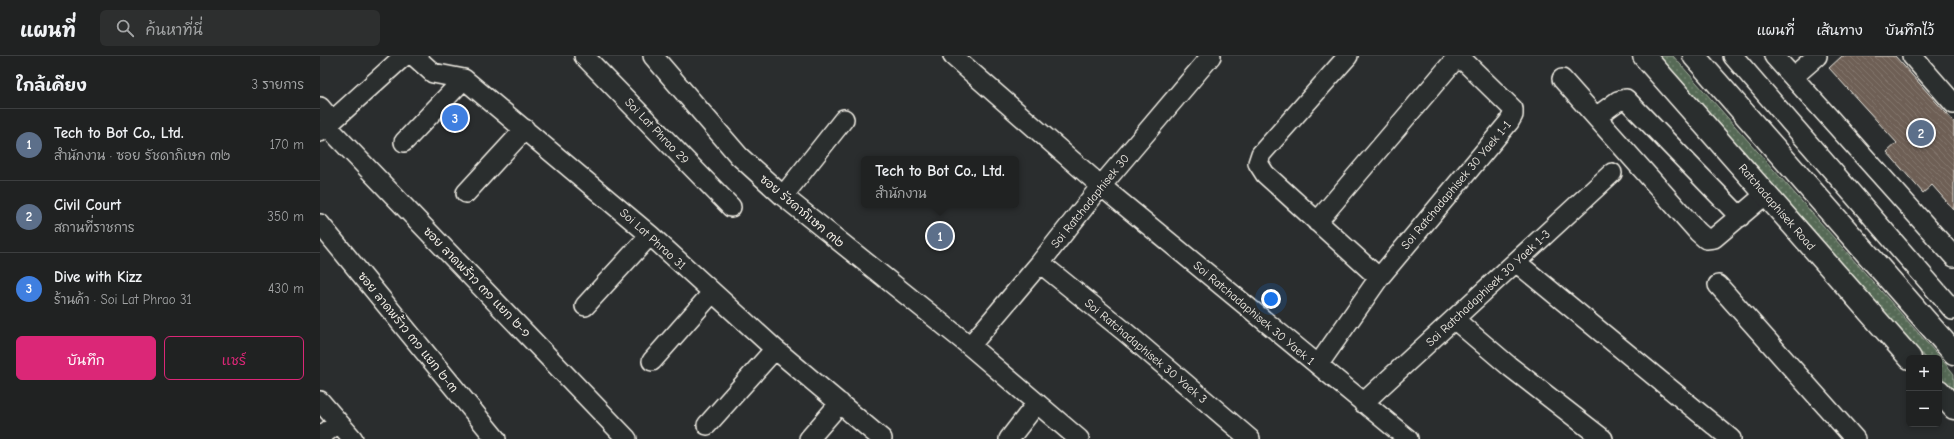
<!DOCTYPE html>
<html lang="th">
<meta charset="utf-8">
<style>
body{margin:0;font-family:"Comic Neue","Playpen Sans Thai",sans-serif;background:#2d2f2f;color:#f1f3f6}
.controls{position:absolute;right:12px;bottom:12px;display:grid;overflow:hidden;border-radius:6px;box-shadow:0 2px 6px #0003}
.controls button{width:36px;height:36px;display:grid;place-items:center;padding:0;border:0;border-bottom:1px solid #3d3f40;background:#202222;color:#f1f3f6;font:20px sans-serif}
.you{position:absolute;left:951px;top:243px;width:14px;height:14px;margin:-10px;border:3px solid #fff;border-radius:50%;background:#1a73e8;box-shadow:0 0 0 6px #1a73e833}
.badge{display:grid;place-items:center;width:26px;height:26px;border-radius:50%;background:#db2777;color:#fff;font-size:13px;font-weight:700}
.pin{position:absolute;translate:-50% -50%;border:2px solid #fff;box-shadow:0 1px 4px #0006}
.popup{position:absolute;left:541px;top:100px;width:158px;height:52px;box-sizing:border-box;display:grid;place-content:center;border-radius:6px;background:#202222;filter:drop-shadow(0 1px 3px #0005);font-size:13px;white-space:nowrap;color:#a2a4a5}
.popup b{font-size:15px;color:#f1f3f6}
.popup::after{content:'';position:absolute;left:50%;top:100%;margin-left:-8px;border:8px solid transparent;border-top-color:#202222}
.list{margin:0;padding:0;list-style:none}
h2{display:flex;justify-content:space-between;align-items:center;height:52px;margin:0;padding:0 16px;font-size:17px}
h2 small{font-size:13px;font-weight:400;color:#a2a4a5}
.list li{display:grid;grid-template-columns:26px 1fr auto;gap:12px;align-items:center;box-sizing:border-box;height:72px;padding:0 16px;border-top:1px solid #3d3f40}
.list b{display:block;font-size:15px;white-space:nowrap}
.list p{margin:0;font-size:13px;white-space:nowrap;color:#a2a4a5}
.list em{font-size:13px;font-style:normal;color:#a2a4a5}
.actions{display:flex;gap:8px;padding:12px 16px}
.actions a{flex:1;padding:9px 0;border:1px solid #db2777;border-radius:6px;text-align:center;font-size:14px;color:#db2777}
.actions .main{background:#db2777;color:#fff}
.icon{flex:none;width:22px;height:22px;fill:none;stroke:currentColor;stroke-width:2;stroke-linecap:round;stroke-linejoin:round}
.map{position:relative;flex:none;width:1634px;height:383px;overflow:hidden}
header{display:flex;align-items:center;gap:24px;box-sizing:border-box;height:56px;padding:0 20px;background:#202222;border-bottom:1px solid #3d3f40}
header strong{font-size:19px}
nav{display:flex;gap:22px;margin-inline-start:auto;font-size:14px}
.search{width:280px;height:36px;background:#2d2f2f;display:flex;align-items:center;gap:10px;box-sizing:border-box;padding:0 14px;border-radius:6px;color:#a2a4a5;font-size:15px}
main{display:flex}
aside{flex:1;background:#202222}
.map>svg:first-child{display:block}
.grass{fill:url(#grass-dots);stroke:#a5ae9f}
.building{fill:url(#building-back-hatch);stroke:#f4f1e8}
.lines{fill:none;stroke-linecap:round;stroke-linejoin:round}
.minor-casing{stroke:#f4f1e8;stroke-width:22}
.major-casing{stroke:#f4f1e8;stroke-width:25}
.minor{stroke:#2a2d2e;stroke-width:19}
.major{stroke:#2a2d2e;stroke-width:22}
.labels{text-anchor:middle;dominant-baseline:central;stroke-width:4;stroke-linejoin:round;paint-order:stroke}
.street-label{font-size:12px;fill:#f4f1e8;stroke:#2a2d2e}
</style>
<header>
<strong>แผนที่</strong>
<div class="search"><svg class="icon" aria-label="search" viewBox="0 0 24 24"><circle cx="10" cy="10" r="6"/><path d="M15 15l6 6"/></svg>ค้นหาที่นี่</div>
<nav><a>แผนที่</a><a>เส้นทาง</a><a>บันทึกไว้</a></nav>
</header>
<main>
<aside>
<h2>ใกล้เคียง<small>3 รายการ</small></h2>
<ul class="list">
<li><span class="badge" style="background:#5c6f8a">1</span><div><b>Tech to Bot Co., Ltd.</b><p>สำนักงาน · ซอย รัชดาภิเษก ๓๒</p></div><em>170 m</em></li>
<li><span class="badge" style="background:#5c6f8a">2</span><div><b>Civil Court</b><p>สถานที่ราชการ</p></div><em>350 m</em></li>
<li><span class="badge" style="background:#3f7fe0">3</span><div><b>Dive with Kizz</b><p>ร้านค้า · Soi Lat Phrao 31</p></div><em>430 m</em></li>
</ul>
<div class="actions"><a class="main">บันทึก</a><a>แชร์</a></div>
</aside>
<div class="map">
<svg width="1634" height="383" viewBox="0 0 1634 383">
<defs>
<pattern id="grass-dots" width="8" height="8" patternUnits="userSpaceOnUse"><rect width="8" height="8" fill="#566b56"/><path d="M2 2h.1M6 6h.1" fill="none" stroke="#6f816e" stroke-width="1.8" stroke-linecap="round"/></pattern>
<pattern id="building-back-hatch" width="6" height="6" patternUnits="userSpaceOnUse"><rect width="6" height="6" fill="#6e5f54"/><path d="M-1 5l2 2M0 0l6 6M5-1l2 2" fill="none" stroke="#83766d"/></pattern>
</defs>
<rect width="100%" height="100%" fill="#2a2d2e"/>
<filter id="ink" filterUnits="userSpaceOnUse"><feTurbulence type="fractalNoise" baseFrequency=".025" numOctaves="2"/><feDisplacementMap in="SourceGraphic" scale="8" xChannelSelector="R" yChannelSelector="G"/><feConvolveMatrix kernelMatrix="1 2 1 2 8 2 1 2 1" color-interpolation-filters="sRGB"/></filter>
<g filter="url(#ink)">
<!-- grass -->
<path class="grass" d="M1339,0h14l277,313 4,5v17l-15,-17v-16h-14z"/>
<!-- building -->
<path class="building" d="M1522,0h53l59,66v88l-22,-25 -9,8 -36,-41 10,-9 -68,-75z"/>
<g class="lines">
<!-- minor casing -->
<g class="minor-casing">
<path id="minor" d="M94,0l19,17 31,6 186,156 125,114 107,90
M264,0l147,151
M333,0l86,100 44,40 187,150 109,93
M633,0l148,130 307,253
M1028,0l-87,98 -3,9 7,11 114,104
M1413,0l220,254 1,-1
M1454,0l180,201
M1592,0l42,48
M1473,21l24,-21
M1242,23l136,153 8,7 8,-1 52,-44
M0,51l12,14
M1276,61l22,-16 8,-2 114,118
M7,70l300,313
M0,76l84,-76
M84,86l60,-63
M146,137l59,-64
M463,140l61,-77
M997,166l135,-159 4,-2h8l49,48v6l-4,7 -130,156 -61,87
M0,168l176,215
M1196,206l215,177
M720,207l84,68 126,108
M1398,229l137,154
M265,250l65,-71
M1134,263l55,47 94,73
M650,290l70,-83 61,-77 110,-130
M332,305l60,-68
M0,345l33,38
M1043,347l249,-230
M387,369l68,-76
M0,381l18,-14
M489,383l31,-36
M689,383l28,-36"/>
</g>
<!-- major casing -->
<g class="major-casing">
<path id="major" d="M1324,0l266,302
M1374,0l260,297
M1619,335l15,17"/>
</g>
<!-- minor -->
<use href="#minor" class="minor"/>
<!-- major -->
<use href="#major" class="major"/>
</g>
</g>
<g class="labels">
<!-- street labels -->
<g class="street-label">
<text transform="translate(337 75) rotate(46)">Soi Lat Phrao 29</text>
<text transform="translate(1136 129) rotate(-50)">Soi Ratchadaphisek 30 Yaek 1-1</text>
<text transform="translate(770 145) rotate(-51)">Soi Ratchadaphisek 30</text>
<text transform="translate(1457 151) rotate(49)">Ratchadaphisek Road</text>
<text transform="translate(482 155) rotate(40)">ซอย รัชดาภิเษก ๓๒</text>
<text transform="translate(333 183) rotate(42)">Soi Lat Phrao 31</text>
<text transform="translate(157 226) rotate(46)">ซอย ลาดพร้าว ๓๑ แยก ๒-๑</text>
<text transform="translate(1168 232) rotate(-43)">Soi Ratchadaphisek 30 Yaek 1-3</text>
<text transform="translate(934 257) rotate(40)">Soi Ratchadaphisek 30 Yaek 1</text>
<text transform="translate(88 276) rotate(51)">ซอย ลาดพร้าว ๓๑ แยก ๒-๓</text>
<text transform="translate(826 295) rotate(40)">Soi Ratchadaphisek 30 Yaek 3</text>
</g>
</g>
</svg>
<div class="controls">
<button>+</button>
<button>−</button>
</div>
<div class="you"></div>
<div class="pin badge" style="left:620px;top:180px;background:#5c6f8a">1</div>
<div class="popup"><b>Tech to Bot Co., Ltd.</b>สำนักงาน</div>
<div class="pin badge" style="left:1601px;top:77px;background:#5c6f8a">2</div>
<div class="pin badge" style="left:135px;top:62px;background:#3f7fe0">3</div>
</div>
</main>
